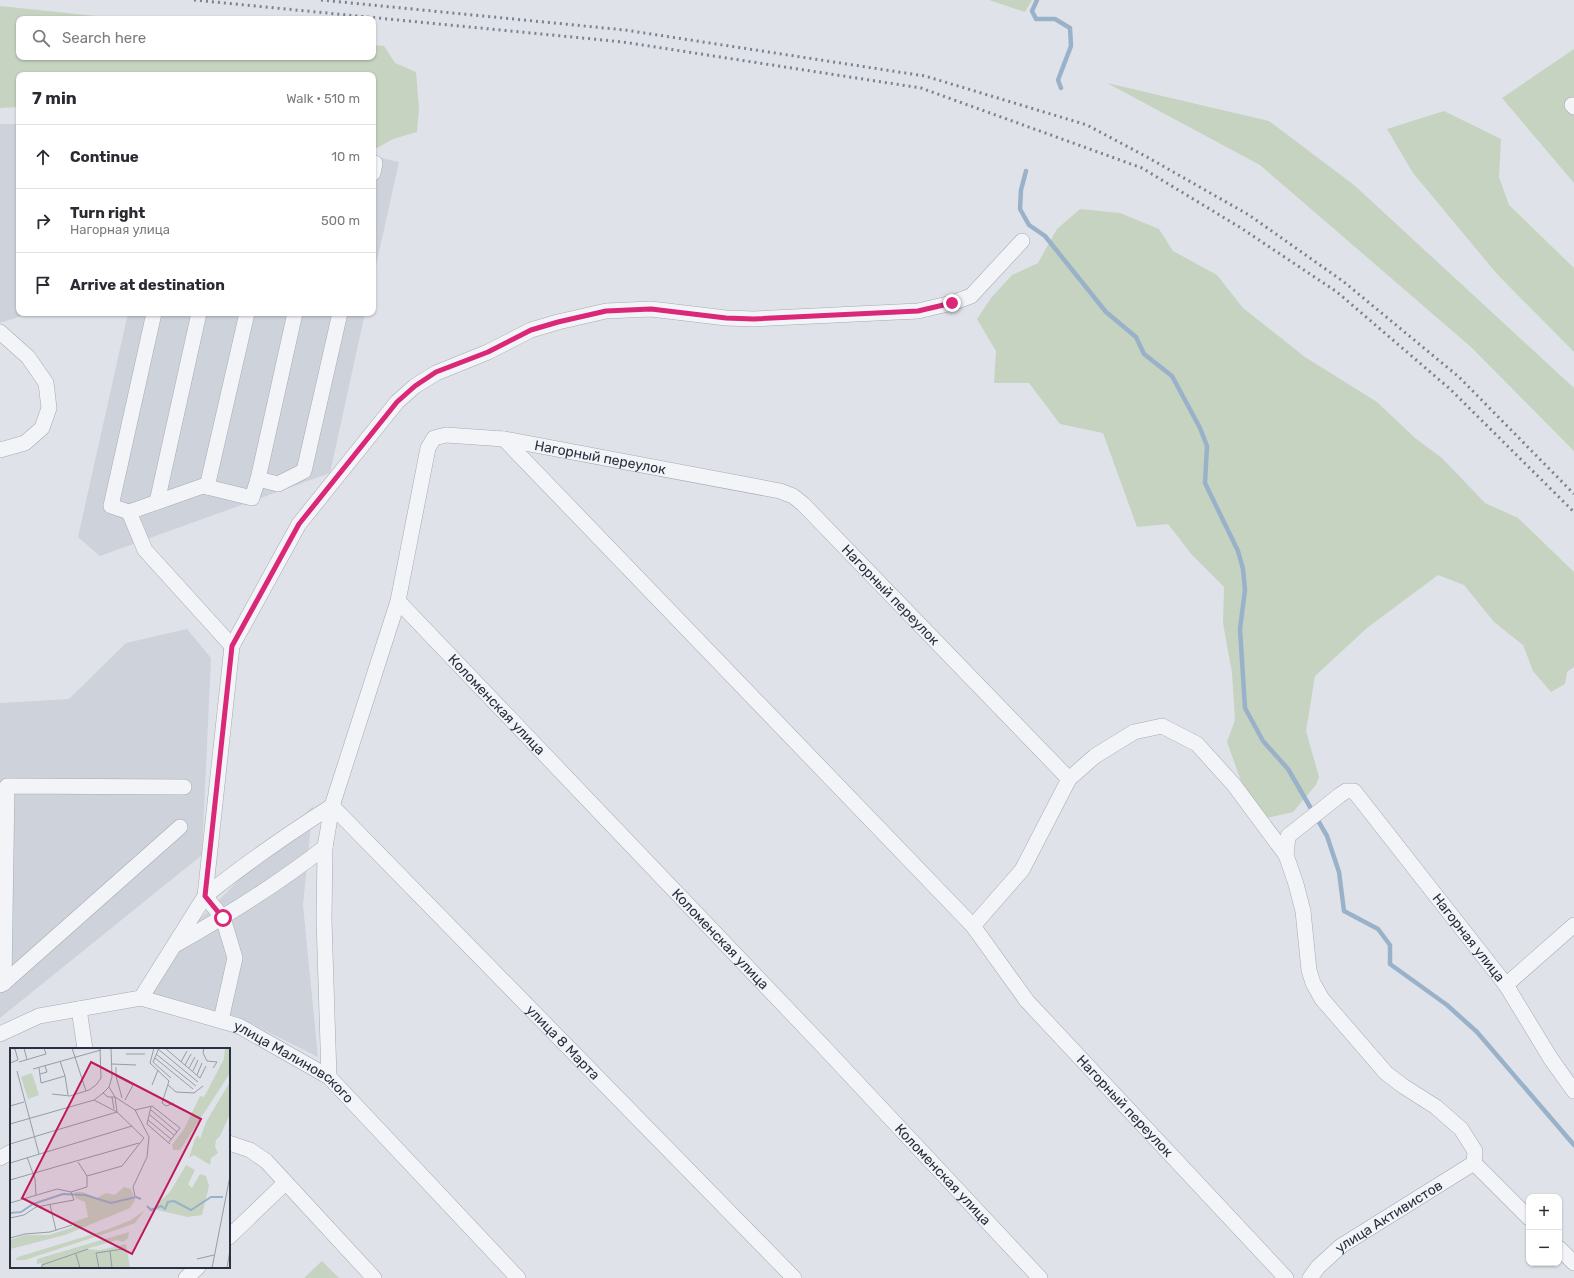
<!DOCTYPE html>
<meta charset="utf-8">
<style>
body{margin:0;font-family:Rubik,sans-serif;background:#f2f2f3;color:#2b2b33}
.controls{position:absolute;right:12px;bottom:12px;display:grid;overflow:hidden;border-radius:8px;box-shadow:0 1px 3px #0004}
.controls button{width:36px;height:36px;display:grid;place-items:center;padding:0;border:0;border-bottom:1px solid #e1e1e2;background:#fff;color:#2b2b33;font:20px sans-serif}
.stop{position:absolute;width:12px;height:12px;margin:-9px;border:3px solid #db2777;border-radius:50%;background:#fff}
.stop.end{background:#db2777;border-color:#fff;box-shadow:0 1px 4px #0008}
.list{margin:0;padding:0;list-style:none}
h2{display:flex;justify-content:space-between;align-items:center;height:52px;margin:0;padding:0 16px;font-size:17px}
h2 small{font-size:13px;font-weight:400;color:#7c7c81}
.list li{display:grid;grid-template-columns:26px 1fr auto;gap:12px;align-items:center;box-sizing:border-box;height:64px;padding:0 16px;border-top:1px solid #e1e1e2}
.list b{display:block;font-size:15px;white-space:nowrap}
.list p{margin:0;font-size:13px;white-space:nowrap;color:#7c7c81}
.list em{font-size:13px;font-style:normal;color:#7c7c81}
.icon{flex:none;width:22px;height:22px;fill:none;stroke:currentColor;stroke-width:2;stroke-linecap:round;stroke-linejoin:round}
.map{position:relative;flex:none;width:1574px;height:1278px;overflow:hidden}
.search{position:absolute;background:#fff;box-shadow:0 1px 3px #0004;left:16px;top:16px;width:360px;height:44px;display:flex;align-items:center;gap:10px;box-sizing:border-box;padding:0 14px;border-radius:8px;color:#7c7c81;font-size:15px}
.panel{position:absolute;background:#fff;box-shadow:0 1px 3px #0004;left:16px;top:72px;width:360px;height:244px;border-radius:8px}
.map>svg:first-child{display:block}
.built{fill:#cdd2db}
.green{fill:#c5d3c0}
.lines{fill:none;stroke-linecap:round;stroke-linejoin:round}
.stream{stroke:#99b2ca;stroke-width:4.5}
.minor-casing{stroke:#a4aab3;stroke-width:16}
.minor{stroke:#f2f4f7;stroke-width:15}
.rail{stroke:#788393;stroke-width:3;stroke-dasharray:2 4;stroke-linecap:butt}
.route{stroke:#db2777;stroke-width:5}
.labels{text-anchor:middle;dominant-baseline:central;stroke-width:3.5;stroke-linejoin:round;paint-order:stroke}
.street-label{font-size:14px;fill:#283141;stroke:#eff2f6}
.inset-river{fill:none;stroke:#99b2ca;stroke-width:2}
.inset-road{fill:none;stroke:#969ca6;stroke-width:1}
.view{fill:#c2185b;fill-opacity:0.15;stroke:#c2185b;stroke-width:2}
.inset-edge{fill:none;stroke:#283141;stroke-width:2}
</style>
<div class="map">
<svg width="1574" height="1278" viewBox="0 0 1574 1278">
<rect width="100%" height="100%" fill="#dfe3e9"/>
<!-- built -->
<path class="built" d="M0,124h19v189h24l-21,3 -22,7z
M373,156l26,6 -26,117z
M128,313h237l-35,160 -230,83 -22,-19z
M187,629l24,29 -9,197 -202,163v-315l69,-4 57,-56z
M313,806l-10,99 15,152 -80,-40 -87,-24 42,-67z"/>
<!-- green -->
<path class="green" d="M989,0h43l-7,12z
M0,6l124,13h-105v38h354v-12l11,1 11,17 21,9 3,37 -2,23 -24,7 -16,9 -4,-1v-72h-354v32l-19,1z
M1574,49v134l-72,-85z
M1107,83l162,38 85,64 220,203v63l-103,-104 -211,-182z
M1444,111l57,28 -2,38 10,28 65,63v84l-77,-78 -84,-101 -26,-44z
M1080,209l40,4 39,16 14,22 44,24 26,33 62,49 72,45 38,36 27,20 43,45 33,15 56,54v95l-7,5 -2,12 -14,8 -18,-21 -10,-26 -29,-23 -30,-37 -26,-10 -71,53 -52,48 -9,55 13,46 -3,8 -23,27 -26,6 -22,-26 -18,-50 8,-22 -3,-47 -9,-50 1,-36 -32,-32 -24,-31 -31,3 -34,-94 -43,-9 -31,-41h-35l2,-32 -19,-32 14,-21 21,-23 26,-12 19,-34z
M322,1261l17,17h-35z"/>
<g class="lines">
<!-- stream -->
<path class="stream" d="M1037,0l-5,11 4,8h19l15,9 1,18 -13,34 3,8
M1026,171l-5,19 -1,19 9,16 16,11 61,76 30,25 8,17 28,22 28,52 7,18 -2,37 33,68 5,18 2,21 -5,39 5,79 18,33 25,28 39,67 12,36 5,39 34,18 12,16v19l57,41 30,27 97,113"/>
<!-- minor casing -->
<g class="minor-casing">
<g id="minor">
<path d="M1572,105l2,2"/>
<path d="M373,173l2,-10"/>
<path d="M154,313l-43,193 18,6 74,-26 49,12 6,-19 20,5 26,-13 36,-158"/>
<path d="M0,332l28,25 18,26 3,25 -7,20 -17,15 -25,7"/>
<path id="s1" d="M504,439l469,487 54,75 259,277"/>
<path d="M258,479l37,-166"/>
<path d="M207,487l40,-174"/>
<path d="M157,502l42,-189"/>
<path d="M129,512l16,38 87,96"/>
<path id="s2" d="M398,601l422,442 220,235"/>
<path d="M1069,779l26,-23 39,-24 28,-6 35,18 37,41 52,70"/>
<path d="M175,945c53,-30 103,-61 150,-98"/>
<path d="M4,983l176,-156"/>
<path d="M0,985l4,-2 3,-197 177,1"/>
<path d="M1506,985l68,-60"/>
<path d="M141,998l64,-102 27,-250 67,-122 98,-122 18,-16 21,-13 52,-21 43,-22 27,-8 48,-11 45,-2 75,9 28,1 164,-8 34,-8 19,-7 51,-55"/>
<path d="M79,1009l6,40"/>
<path id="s3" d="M221,1020l14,-62 -12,-40 -18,-22c41,-33 83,-62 127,-90l462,472"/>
<path id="s4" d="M0,1034l39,-18 102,-18 98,28 90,51 189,201"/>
<path id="s5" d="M329,1077l-5,-157 1,-73 7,-41 66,-205 30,-153 6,-10 12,-3 58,4 276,52 13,5 10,8 266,275 -47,91 -49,56"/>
<path d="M229,1143l21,7 16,11 108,117"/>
<path d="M0,1158l11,-6"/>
<path id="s6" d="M1529,1218l-55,-55 1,-12 -14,-22 -25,-22 -33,-21 -17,-13 -64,-74 -9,-16 -4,-13 -6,-59 -7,-27 -10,-29 2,-19 52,-41 6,-4h8l152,194 45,74 23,32"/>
<path d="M229,1237l56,-54"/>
<path d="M1559,1248l15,15"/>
<path d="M186,1278l12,-11"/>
<path id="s7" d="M1310,1278l8,-11 23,-21 133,-83"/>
</g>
</g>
<!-- minor -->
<use href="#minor" class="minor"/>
<!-- rail -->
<path class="rail" d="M194,0l429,42 298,46 221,80 99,60 96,64 113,97 124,123
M321,0l304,30 300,46 162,49 60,32 102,58 95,67 115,95 115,117"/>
</g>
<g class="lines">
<!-- route -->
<path class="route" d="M223,918l-18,-22 27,-250 67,-122 98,-122 18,-16 21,-14 52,-20 43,-22 27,-8 48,-11 45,-2 75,9 28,1 164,-8 34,-8"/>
</g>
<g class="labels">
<!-- street labels -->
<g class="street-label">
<text stroke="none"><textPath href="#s5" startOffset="823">Нагорный переулок</textPath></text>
<text stroke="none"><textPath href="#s5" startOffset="1159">Нагорный переулок</textPath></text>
<text stroke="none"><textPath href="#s2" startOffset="143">Коломенская улица</textPath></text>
<text stroke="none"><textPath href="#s6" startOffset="744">Нагорная улица</textPath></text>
<text stroke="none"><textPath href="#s2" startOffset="467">Коломенская улица</textPath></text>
<text stroke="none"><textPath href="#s3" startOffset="620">улица 8 Марта</textPath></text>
<text stroke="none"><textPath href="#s4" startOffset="314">улица Малиновского</textPath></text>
<text stroke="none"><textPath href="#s1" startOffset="912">Нагорный переулок</textPath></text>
<text stroke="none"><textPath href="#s2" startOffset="791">Коломенская улица</textPath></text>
<text stroke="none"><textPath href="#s7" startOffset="101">улица Активистов</textPath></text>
</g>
</g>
<!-- overview -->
<g transform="translate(10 1048)">
<rect width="220" height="220" fill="#dfe3e9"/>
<path d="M215,0h5v25l-50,77h-7l-1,-5 12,-16 16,-33 4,1 20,-38zM22,25l7,22 -11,4 -7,-22zM220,34v32l-10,22 -4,4 -1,7 3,6 -7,5 -1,7 -16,-10 -5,3 6,-19 3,-4 2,4 6,-17zM176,117l9,5 -7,14 4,4 8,-14 6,2 3,10 -7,29 -14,2 -31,-7 -2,-4 15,-14zM114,139l7,2 4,11 -5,8 -65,27 -55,14v-9l15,-5h24l22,-7 3,-2 -1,-4 15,-5 -3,-15 -10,-4v-6h8l14,6 9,-5 9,2zM135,162l-10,13 -10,4 -100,33h-10l3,-3 88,-27 25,-10zM119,184l-1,6 -5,4 -6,-2 -31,9 14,1 26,-6 4,24h-89v-5l-4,1v-5z" fill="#c5d3c0"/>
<path class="inset-river" d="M137,158l4,4 10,-4 4,3 3,-7 6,-1 17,9 20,-13h12M0,165l11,-1 12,-8 30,-10 22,1 26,8 25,-6 5,2"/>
<path class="inset-road" d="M14,0l3,12M62,0l14,43M144,0l-4,15 19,18 -7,22 4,3 8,-3M149,0l-6,14 18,16M155,0l35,30 6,-12M194,0l-1,5 4,8 10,1 -4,6M148,1l40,33M116,6h19M146,6l40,32M145,10l38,31M9,14l27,-8 -2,-6M171,14l6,-11M0,15l8,-3 -3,-11 -5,-1M102,16l24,1M175,17l6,-11M106,19v9l17,9 -8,15M29,20l2,15 24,-7 -5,-15M179,20l6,-11M23,21l68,-19M7,23l22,83M183,23l5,-11M30,26l7,-2 -2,-6M187,27l5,-12M55,28l3,19M106,28l6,22M142,37l6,-15M158,37l8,7 18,1 9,-7M99,39l6,10 20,13 14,27 -2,20 -14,30 2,9M42,46l18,2 19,-6 7,-5 5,-7 -1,-30M102,49l2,12M0,58l14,-4M141,59l-4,17 23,20M125,62l17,-4 28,22 -11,14M141,62l26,22M140,67l24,20M138,72l23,19M0,76l84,-24 8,-6 7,-7 3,-10 -1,-29M0,96l107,-32 -2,-15h-7l-5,-4M17,109l8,22 1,16M68,114l9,14 35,-10 22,-28 -27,-26 -23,-12M0,115l122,-37M0,132l129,-37M61,144l16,-5v-11M0,155l47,-14 14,3 3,8 -38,7 -12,8 -14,3M40,157l6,25M0,190l15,-4 25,-2 22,-7M100,203l2,17M66,206l4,14M187,211l17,-4M32,220v-3l46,-16M89,220l-3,-15 27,-4M202,220l18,-92M217,220l3,-18"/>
<path class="view" d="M81,14l110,57 -69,135 -110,-56z"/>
<rect width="220" height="220" class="inset-edge"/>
</g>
</svg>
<div class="controls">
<button>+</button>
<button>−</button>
</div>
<div class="stop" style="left:223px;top:918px"></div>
<div class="stop end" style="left:952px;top:303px"></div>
<div class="search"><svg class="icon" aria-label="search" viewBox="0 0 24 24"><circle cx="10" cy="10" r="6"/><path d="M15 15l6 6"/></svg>Search here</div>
<section class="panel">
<h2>7 min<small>Walk · 510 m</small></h2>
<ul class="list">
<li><svg class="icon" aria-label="ahead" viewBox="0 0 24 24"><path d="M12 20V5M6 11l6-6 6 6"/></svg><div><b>Continue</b></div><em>10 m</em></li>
<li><svg class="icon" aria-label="right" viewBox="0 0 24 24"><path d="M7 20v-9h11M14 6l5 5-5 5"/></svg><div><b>Turn right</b><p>Нагорная улица</p></div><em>500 m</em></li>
<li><svg class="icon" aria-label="arrive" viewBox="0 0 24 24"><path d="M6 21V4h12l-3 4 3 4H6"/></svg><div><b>Arrive at destination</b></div></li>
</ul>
</section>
</div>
